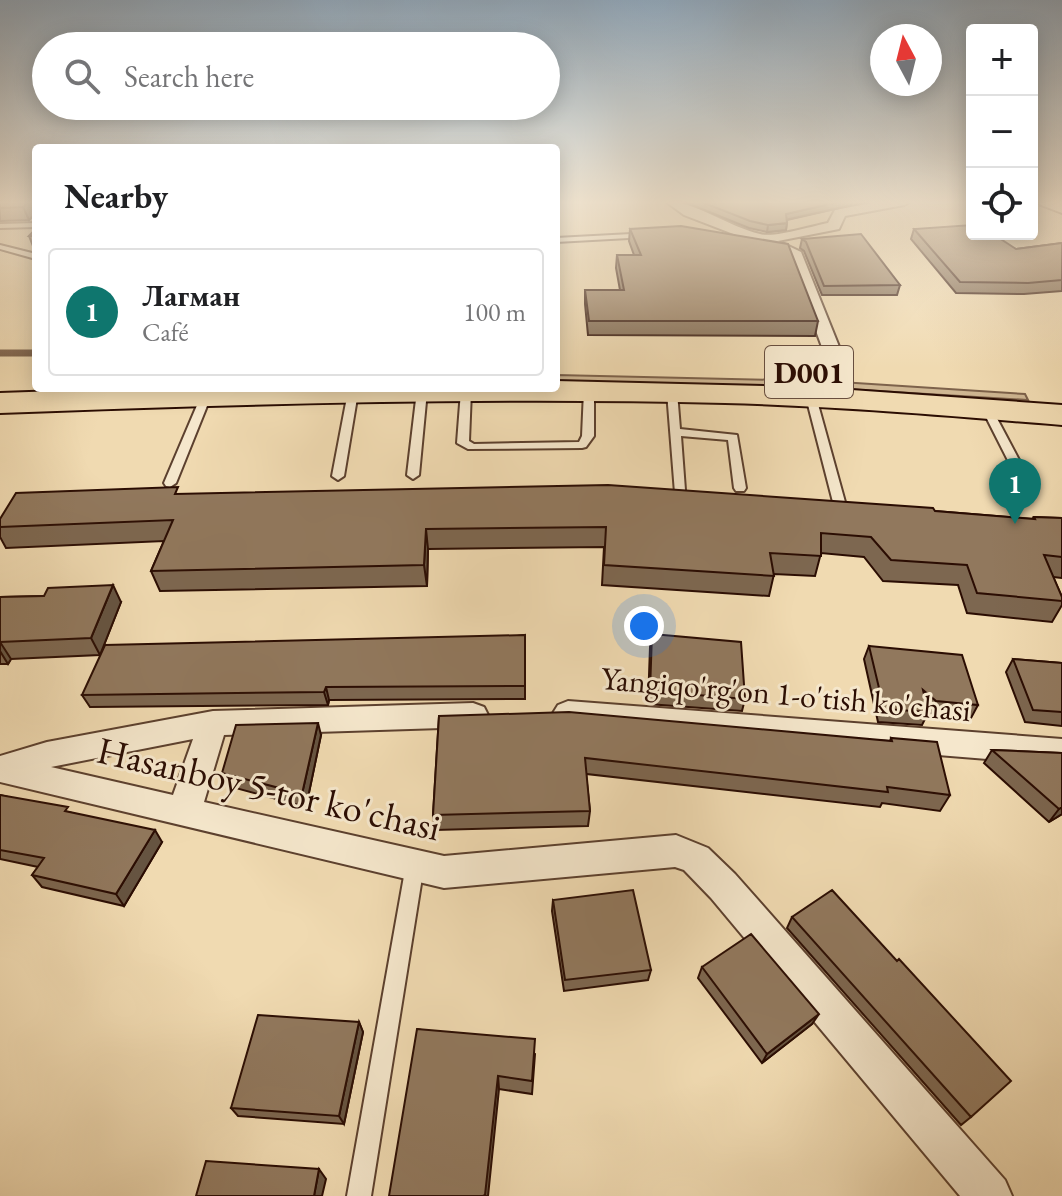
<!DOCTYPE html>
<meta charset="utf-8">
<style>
body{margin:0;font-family:"EB Garamond",serif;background:#f2f2f2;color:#202124}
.controls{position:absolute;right:24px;top:24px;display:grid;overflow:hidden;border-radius:8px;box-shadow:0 4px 20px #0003}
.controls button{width:72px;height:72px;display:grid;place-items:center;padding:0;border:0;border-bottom:2px solid #e0e0e0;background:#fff;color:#202124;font:40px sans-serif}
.compass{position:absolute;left:870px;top:24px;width:72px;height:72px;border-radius:50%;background:#fff;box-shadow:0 4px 20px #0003;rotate:353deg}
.you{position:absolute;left:644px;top:626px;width:28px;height:28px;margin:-20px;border:6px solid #fff;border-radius:50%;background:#1a73e8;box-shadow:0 0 0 12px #1a73e833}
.badge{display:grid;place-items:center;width:52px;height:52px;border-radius:50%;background:#0f766e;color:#fff;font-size:26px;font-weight:700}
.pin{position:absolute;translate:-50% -66px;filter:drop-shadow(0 2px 4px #0008)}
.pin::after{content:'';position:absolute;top:42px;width:28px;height:24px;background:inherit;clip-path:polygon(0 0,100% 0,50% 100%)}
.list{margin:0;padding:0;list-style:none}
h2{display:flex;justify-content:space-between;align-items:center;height:104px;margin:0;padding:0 32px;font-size:34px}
h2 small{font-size:26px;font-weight:400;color:#757577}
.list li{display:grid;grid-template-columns:52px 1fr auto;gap:24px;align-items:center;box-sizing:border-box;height:128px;margin:0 16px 16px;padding:0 16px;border:2px solid #e0e0e0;border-radius:8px}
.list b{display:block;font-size:30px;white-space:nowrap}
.list p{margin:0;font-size:26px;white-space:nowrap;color:#757577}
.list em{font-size:26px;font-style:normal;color:#757577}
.icon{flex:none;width:44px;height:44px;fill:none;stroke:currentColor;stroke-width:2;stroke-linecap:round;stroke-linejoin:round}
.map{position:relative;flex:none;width:1062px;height:1196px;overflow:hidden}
.search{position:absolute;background:#fff;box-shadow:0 4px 20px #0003;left:32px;top:32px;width:528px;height:88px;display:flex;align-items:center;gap:20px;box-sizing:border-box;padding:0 28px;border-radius:44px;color:#757577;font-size:30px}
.panel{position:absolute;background:#fff;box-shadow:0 4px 20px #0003;left:32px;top:144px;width:528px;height:248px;border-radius:8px}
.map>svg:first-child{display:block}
.green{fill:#cfb793;stroke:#7d624b;stroke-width:2}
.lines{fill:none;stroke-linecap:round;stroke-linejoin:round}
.stream{stroke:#795e48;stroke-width:7}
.lane-casing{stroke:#5c402e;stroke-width:4}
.street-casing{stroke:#5c402e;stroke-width:4}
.secondary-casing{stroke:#2b0d03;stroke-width:4}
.highway-casing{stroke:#2b0d03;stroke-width:4}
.lane{fill:#f5e7cc;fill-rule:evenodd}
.street{fill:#f5e7cc;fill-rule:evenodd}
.secondary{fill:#f5e7cc;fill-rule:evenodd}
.highway{fill:#f0dab1;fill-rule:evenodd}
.wall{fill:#7d6750;stroke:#2b0d03;stroke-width:2}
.shaded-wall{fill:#665441;stroke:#2b0d03;stroke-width:2}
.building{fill:#91785d;stroke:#2b0d03;stroke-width:2}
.labels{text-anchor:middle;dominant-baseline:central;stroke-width:6;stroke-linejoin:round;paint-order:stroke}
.shield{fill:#f5e7cc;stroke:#684e3f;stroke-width:2}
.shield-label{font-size:30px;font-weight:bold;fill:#2b0d03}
.street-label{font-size:32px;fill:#2b0d03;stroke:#f5e7cc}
.near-street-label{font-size:38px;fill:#2b0d03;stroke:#f5e7cc}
</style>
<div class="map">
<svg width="1062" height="1196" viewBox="0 0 1062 1196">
<rect width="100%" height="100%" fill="#f0dab1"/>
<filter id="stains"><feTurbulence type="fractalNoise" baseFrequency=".0025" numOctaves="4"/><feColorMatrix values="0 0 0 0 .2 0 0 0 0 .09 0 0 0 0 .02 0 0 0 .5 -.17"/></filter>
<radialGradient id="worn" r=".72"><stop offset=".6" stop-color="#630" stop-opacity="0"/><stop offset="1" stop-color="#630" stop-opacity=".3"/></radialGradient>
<!-- green -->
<path class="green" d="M556,375l269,6 200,13 3,6 -200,-12 -272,-6z"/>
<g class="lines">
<!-- stream -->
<path class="stream" d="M0,353h36"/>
<!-- lane casing -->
<g class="lane-casing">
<path id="lane" d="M36,223v4l-36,1v-4z
M650,233v4h-3l-91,5v-4z
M0,245l36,9v5l-36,-10z
M423,388l4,3 -8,84 -6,4 -6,-4 10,-84z
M467,388l4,3 -2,50 5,3 105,-2 3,-6 2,-45 5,-3 5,3v45l-8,11 -4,1 -114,1 -11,-6 4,-52z
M353,389l5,3 -14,84 -6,4 -6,-4 16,-84z
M672,389l5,3 3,37 57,6 9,53 -2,3h-8l-2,-3 -6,-48 -47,-4 4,54 -2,3h-8l-8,-101z
M206,393l5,3 -35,87 -6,4 -4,-1 -2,-3 37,-87z
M811,394l5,3 29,105 -2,3 -4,1 -6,-4 -27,-105z
M987,406l5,3 44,83 -2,3h-8l-2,-3 -42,-83z
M415,856l7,3 2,6 -53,331h-24l59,-331 2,-6z"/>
</g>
<!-- street casing -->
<g class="street-casing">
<path id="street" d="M665,201c30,0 64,26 95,33 15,4 52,-8 68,-11l7,-13 5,-1 43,-8h28l-7,4 -59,11 -6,13 -61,12 23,11 49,122 -2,4 -7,2 -9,-6 -44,-119 -104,-40z
M568,701l494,38v26l-494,-40 -10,-4 -5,-8 5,-8z
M473,703l11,4 4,8 -4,8 -11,4 -249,8 -20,67 240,54 232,-21 32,13 27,26 270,306 7,16h-52l-249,-298 -27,-28 -9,-3 -231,21 -444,-106v-26l47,-14 166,-31zM193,739l-20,56 -122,-28z"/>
</g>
<!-- secondary casing -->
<g class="secondary-casing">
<path id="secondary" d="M1038,201h24v12l-21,-8z"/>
</g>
<!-- highway casing -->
<g class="highway-casing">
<path id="highway" d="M556,381l253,6 253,18v20c-112,-9 -225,-19 -337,-22 -242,-6 -484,1 -725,10v-20l145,-5h411z"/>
</g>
<!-- lane -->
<use href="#lane" class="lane"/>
<!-- street -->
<use href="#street" class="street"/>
<!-- secondary -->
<use href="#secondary" class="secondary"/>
<!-- highway -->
<use href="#highway" class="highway"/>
</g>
<!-- wall -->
<path class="wall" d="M0,201h34l2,6v6l-7,7 -29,1z
M682,201h188l-83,19 -1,10 -19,2 -18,-4z
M36,229v22h-1l-6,-15z
M630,229l188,92 -3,15 -227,-1 -3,-31v-14h35l-4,-22 1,-13h17l-5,-14z
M914,229l102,20 46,-6v48l-38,3 -68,-1 -45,-54z
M802,239l98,46 -3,10h-75l-18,-44 -4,-3z
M181,494l754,17 97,8 2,-2 28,1v60l-9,-1 9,20v8l-10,17 -85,-9 -9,-28 -75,-4 -19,-24 -43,-4 -6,23 -41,-2 -5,22 -167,-11 2,-38 -176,2 -1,37 -267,5 -9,-20 13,-30 -158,7 -6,-11v-18z
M44,596l77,6 -21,53 -89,4 -3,5h-8v-67z
M652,634l93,65 -3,12 -94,-7 2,-57z
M525,635v64l-196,1 -1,5 -238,2 -8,-12z
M869,646l109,59 -7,13 -43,-5 -6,12 -44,-3 -14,-63z
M1013,659l49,4v63l-37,-4 -19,-50z
M439,716l451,25 1,-3 59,57 -10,16 -58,-8 -2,4 -294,-33 4,37 -2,15 -153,4 -2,-15z
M321,735l-15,72 -78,-21 -6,-13z
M992,750l70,3v61l-13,8 -65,-59z
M0,795l72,18 90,29 -38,64 -82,-19 -10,-12 6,-8 -38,-8z
M553,900l98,70 -3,10 -84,11 -12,-80z
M792,917l105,44 74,156 -10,8 -174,-197z
M702,967l110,57 -50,39 -64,-85z
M359,1022l4,10 -19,92 -106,-8 -7,-8z
M417,1029l118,25 -3,40 -33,-5z"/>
<!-- shaded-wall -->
<path class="shaded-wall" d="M30,201h4l2,6v6l-7,7 -6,-13z
M843,201h27l-85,19 1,-6z
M787,223l-1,7 -19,2 1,-7z
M426,529l2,20 -1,37 -3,-21z
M113,585l8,17 -21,53 -9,-17z
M0,642l11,17 -3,5 -8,-13z
M326,687l3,13 -1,5 -4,-13z
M318,723l3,12 -15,72 -4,-13z
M1062,807v7l-13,8 10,-13z
M155,830l7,12 -38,64 -8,-12z
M819,1014l-7,10 -50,39 5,-9z
M359,1022l4,10 -19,92 -5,-8z
M498,1076l1,13 -11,107h-5z
M319,1169l7,10 -4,17h-8z"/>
<!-- building -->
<path class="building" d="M0,201h30l-7,6 -23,1z
M699,201h144l-57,13 1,9 -19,2 -18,-4z
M972,225v9h21l23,15 46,-6v37l-34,3 -68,-1 -46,-53z
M681,226l107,18 30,77h-229l-4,-31h39l-7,-35h24l-11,-26z
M36,229v7h-7z
M861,234l39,51 -76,1 -18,-44 -4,-3z
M608,485l325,23 2,3 100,8 -1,-2 28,1v39l-18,-2 18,42v4l-85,-8 -10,-28 -76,-5 -20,-23 -50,-4v23l-51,-3 4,23 -170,-11 2,-38 -180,2 -2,36 -273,6 22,-51 -173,7v-8l16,-26 162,-6 -3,7z
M113,585l-22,53 -91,4v-45l44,-1 4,-8z
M652,634l89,8 4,57 -95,-8z
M525,635v51l-199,1 -2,5 -242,3 23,-50z
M869,646l93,9 16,50 -42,-4 -13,-11 5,22 -44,-3z
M1013,659l49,4v49l-29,-2z
M569,712l323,29 -1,-3 46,4 13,53 -63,-8 1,5 -303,-34 5,53 -157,4 6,-99z
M318,723l-16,71 -80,-21 14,-48z
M992,750l70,3v54l-3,2z
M0,795l68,12 -3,4 90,19 -39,64 -84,-19 12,-17 -44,-8z
M633,890l18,80 -86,10 -12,-80z
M832,890l65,71 2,-2 112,122 -40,36 -179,-200z
M751,934l68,80 -52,40 -65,-87z
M258,1015l101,7 -20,94 -108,-8z
M417,1029l118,10 -3,42 -34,-5 -13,119 -2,1h-94z
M206,1161l113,8 -5,27h-118z"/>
<!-- sky -->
<linearGradient id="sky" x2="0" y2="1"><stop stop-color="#90a7ba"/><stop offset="0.55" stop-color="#f8eedc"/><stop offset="1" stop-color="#f8eedc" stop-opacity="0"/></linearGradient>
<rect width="1062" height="368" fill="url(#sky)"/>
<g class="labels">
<!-- shield labels -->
<rect class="shield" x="765" y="346" width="88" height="52" rx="6"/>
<g class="shield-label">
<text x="809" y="372">D001</text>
</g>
<!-- street labels -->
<g class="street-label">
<text transform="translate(786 694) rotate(5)">Yangiqo'rg'on 1-o'tish ko'chasi</text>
</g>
<!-- near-street labels -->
<g class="near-street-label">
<text transform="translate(269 788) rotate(13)">Hasanboy 5-tor ko'chasi</text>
</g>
</g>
<rect width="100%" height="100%" filter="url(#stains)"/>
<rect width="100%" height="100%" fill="url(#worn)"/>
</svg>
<div class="controls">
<button>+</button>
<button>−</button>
<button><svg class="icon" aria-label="locate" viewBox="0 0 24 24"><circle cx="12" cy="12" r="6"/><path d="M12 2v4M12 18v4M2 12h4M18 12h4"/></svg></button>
</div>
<svg class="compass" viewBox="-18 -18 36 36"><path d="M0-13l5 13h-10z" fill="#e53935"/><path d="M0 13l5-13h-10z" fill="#757577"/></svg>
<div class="you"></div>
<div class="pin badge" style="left:1015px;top:524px">1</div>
<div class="search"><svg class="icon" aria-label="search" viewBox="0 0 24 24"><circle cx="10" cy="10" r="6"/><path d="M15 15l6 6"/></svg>Search here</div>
<section class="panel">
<h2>Nearby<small></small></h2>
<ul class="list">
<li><span class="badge">1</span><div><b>Лагман</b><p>Café</p></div><em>100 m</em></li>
</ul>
</section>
</div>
